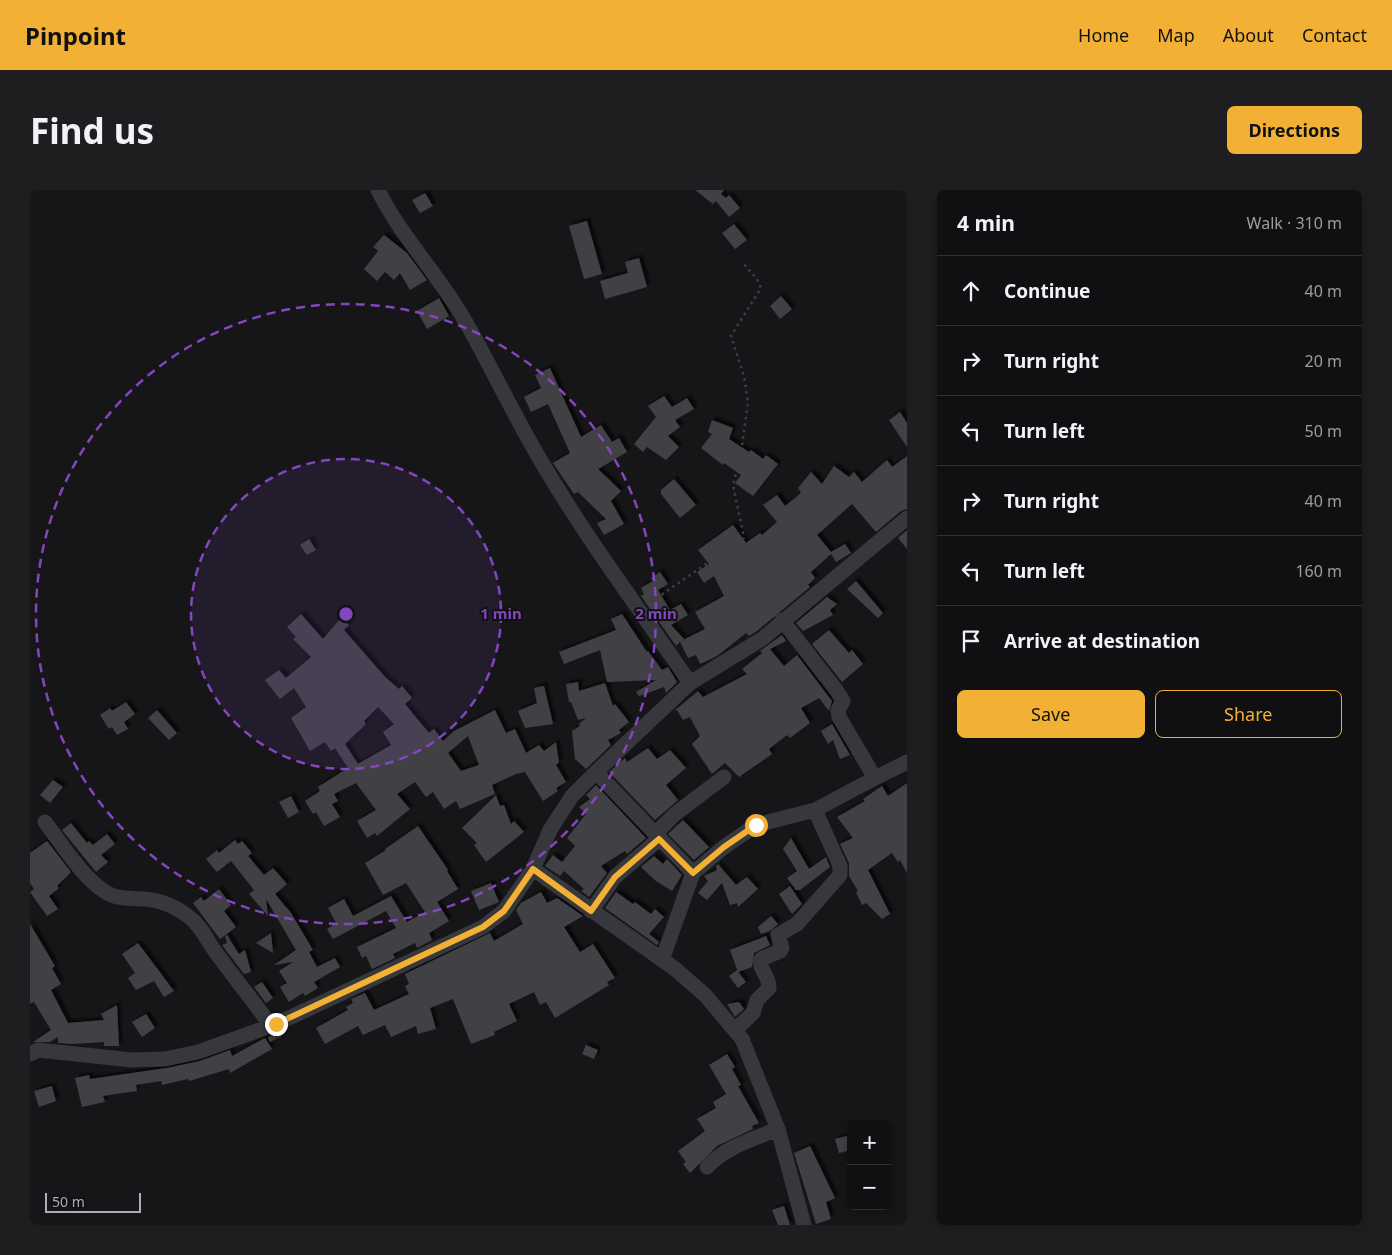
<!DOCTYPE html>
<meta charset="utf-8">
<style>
body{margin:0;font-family:"Noto Sans",sans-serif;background:#1e1e20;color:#f1f3f6}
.controls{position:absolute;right:15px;bottom:15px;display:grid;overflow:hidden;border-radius:8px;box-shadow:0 2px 8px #0003}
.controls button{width:45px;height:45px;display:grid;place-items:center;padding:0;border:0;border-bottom:1px solid #303032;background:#101012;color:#f1f3f6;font:25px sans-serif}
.scale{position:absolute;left:15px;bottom:12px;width:96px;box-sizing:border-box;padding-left:5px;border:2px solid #a8adb8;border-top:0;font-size:14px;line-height:18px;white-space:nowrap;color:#a8adb8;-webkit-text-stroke:4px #111113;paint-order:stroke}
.stop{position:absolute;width:15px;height:15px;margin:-11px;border:4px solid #f2b134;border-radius:50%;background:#fff}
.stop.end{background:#f2b134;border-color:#fff;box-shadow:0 1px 5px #0008}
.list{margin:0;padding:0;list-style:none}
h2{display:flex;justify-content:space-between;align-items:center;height:65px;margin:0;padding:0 20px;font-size:21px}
h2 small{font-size:16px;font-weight:400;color:#9c9d9f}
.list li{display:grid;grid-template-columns:32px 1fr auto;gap:15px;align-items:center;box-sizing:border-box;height:70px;padding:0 20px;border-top:1px solid #303032}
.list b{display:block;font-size:19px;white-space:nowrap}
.list em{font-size:16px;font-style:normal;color:#9c9d9f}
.actions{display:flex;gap:10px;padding:15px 20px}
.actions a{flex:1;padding:11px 0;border:1px solid #f2b134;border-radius:8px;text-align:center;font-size:18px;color:#f2b134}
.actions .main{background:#f2b134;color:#111}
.icon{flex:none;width:28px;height:28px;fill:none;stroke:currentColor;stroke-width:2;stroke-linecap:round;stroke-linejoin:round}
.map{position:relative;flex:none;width:877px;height:1035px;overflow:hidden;border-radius:8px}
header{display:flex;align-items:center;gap:30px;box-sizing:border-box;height:70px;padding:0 25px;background:#f2b134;color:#111}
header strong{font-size:24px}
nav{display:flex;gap:28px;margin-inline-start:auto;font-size:18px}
.intro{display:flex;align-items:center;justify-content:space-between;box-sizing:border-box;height:120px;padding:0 30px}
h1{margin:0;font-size:35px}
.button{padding:12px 22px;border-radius:8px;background:#f2b134;color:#111;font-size:18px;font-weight:700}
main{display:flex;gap:30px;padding:0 30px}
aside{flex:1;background:#101012;border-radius:8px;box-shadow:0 2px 8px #0003}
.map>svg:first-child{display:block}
.building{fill:#404145;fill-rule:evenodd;filter:url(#shadow)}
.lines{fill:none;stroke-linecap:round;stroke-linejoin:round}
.path{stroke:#3d3f44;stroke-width:2.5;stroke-dasharray:2.5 4;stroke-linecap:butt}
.minor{stroke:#37383d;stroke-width:15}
.route{stroke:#f2b134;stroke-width:6}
.ring{fill:none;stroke:#8446be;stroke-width:2.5;stroke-dasharray:9 6}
.centre{fill:#8446be;stroke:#111113;stroke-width:2.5}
.ring-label{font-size:15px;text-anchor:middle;font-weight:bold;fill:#8446be;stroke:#111113;stroke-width:4;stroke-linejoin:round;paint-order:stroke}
</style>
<header>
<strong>Pinpoint</strong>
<nav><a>Home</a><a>Map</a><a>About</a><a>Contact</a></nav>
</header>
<div class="intro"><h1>Find us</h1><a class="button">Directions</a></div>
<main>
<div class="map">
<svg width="877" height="1035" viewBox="0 0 877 1035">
<defs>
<filter id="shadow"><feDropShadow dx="3.5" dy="-3.5" stdDeviation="1" flood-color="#0009"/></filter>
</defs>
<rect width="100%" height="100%" fill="#161618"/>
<!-- building -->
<path class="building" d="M665,0h29l-3,4 5,4 3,-3 11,13 -11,9 -13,-16 -3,3z
M395,3l8,13 -13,7 -8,-13z
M557,31l15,53 -18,5 -15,-53z
M704,34l13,16 -12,9 -13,-16z
M354,45l23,18 20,27 -17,10 -10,-17 -6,7 -9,-8 -8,9 -13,-12 14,-18 -5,-4z
M609,68l8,29 -42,12 -5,-18 28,-8 -3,-11z
M751,106l11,13 -12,10 -10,-13z
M409,108l10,18 -22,13 -10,-18z
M520,178l31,69 20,-12 11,17 7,-4 8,14 -29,17 23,22 -10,10 13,23 -20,11 -7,-12 9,-4 -28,-27 -4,2 -21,-31 17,-10 -22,-49 -17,8 -7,-15 17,-9 -6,-13z
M634,206l8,11 15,-9 7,11 -19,11 5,7 -12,9 11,11 -13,13 -19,-13 -4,5 -9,-8 22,-27 -8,-11z
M870,222l7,11v24l-18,-27z
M682,230l21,8 -4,11 20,13 2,-2 12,9 3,-4 12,9 -25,32 -18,-13 6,-8 -17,-12 -1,2 -22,-17 11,-14 -4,-2z
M877,266v53l-6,2 -25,21 -24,-28 -35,31 14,17 14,-8 6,9 -15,9 -5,-8 -20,18 4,6 -7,7 2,2 -53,44 -8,5 -3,-3 -29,23 -17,8 -4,-9 -8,3 -8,-16 -4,4 -35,-50 3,-2 -3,-6 12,-7 -2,-3 9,-6 8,12 -10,6 12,20 11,-6 7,11 -17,10 13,14 -3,2 24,-12 -10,-17 29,-16 -10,-20 -10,7 -7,-11 12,-8 -11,-14 35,-25 13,18 14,-10 2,2 15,-13 -14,-17 14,-10 8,11 16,-13 -3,-5 13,-16 11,12 12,-18 15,11 5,-5 8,10 25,-22 5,7z
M644,289l22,26 -16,13 -19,-24v-4z
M877,340v19l-9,-11z
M279,349l7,11 -9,5 -7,-10z
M826,391l27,32 -5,5 -31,-29z
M797,407l10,7 -7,6 3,5 -30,16 -7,-8z
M271,424l22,25 18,-21 8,7 -5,5 42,48 13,11 3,-3 10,12 -7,6 24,29 5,-4 9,12 11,-10 41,-21 11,23 9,-4 11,24 13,-8 5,6 12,-9 3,20 -3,3 10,17 -10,6 2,3 -15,10 -18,-29 -9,2 -24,11 3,9 -35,15 -4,-8 -12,8 -11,-17 -7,5 -11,-15 -18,12 13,15 -33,27 -2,-3 -8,5 -10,-17 19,-11 -20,-27 -22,11 4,7 -6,3 8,13 -16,9 -8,-14 -3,2 -8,-13 15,-10 -2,-4 30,-19 -13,-20 -4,3 -6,-9 -15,9 -19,-33 15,-11 -12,-19 -14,11 -15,-19 14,-10 7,8 25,-21 -18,-18 3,-2 -9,-10zM348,517l16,17 -11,8 8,13 -33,19 -13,-20 21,-20 -2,-3zM438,546l11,29 -18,6 -13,-18z
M592,424l25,38 1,-1 14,19 6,-3 9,15 -11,11 -2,-6 -25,9 -3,-4 20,-12 -49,2 -7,-32 -36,14 -5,-12 57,-22 -5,-11z
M799,440l20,23 3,-3 11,14 -21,18 -30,-38z
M752,445l4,6 -16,8 14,17 13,-11 35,46 -3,10 -10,-13 -18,10 9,15 -20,15 -3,-3 -18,14 3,5 -33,23 -14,-14 -13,11 -20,-30 8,-8 -10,-19 -7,3 -6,-10 -3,1 24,-20 5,6 44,-23 -5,-5 20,-16 -2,-2z
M548,492l1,9 26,-8 8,23 2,-2 14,18 -10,8 2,3 -13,7 3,5 -25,24 -11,-10 -3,-28 8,-5 -1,-2 7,-6 -8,2 -7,-18h-2l-3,-18z
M514,496l9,38 -28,4 -7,-17 19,-8 -3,-15z
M96,512l9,12 -11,8 4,7 -11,6 -5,-8 -3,2 -9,-14 10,-7 2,3z
M127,520l20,23 -8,7 -21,-22z
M802,534l18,31 -10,4 -7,-19 -5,4 -7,-13z
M618,558l9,11 13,-9 16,18 -20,17 12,15 -23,20 -46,-48 16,-14 2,4z
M23,590l10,7 -13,16 -10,-8z
M877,593v90l-7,-13 -2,2 -6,-9 -24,17 22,44 -8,5 -16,-16 -4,2 -6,-13 2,-1 -9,-15v-13l-9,-19 13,-6 -16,-21 28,-16 -2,-2 19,-13 6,10z
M566,595l50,53 -19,16 -2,-3 -24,15 6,7 -18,24 -8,-6 3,-2 -20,-18 -4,5 -15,-10 8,-11 9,7 13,-16 -8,-8 19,-24 -7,-7 11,-8 -4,-4z
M466,605l4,11 4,-1 7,19 3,-3 10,11 -38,30 -12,-17 3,-2 -15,-15z
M261,606l8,16 -11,6 -9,-16z
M653,630l26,27 -15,13 -26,-26z
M41,633l16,20 2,-2 4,4 14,-11 8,10 -14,11 7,7 -12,10 -34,-42z
M388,636l30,44 -1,1 11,18 -21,13 12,19 -20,12 3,7 -15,8 -2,-5 -22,11 2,4 -23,11 -6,-13 -4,2 -5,-11 39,-19 -10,-17 -53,28 -6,-10 9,-6 -8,-15 16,-9 9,17 38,-20 16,26 18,-10 -19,-29 -23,12 -18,-32 21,-13 -1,-1z
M761,648l18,31 17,-12 4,10 -30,23h-4l-9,-12 10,-7 -14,-22z
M205,650l3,4 4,-3 10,12 -4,3 16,19 9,-7 14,16 -12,10 16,19 22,37 -4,2 8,15 18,-9 5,9 -26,15 4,6 -13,8 -2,-3 -14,9 -9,-15 7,-4 -8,-12 14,-9 -19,3 22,-15 -30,-51 2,17 -19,-22 5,-4 -23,-29 -14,11 -11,-13 11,-9 2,3z
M17,651l24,31 -14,14 2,2 -10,8 9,13 -11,7 -17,-24 4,-3 -4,-6v-30z
M624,666l9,8 4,-5 15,16 -10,16 -16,-10 -15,-14z
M688,674l18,21 11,-8 11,12 -20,18 -1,-4 -7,2 -8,-22 -15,17 -9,-7 10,-12 -4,-5 13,-6 -1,-4z
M461,693l8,19 -20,8 -8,-19z
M760,696l12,18 -10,10 -13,-20z
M189,699l12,16 -7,6 12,16 -16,12 -27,-36 8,-6 3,4z
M511,702l6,11 10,-5 26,18 -19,11 16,25 13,-8 22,34 -8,4 2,3 -54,33 -9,-16 -6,3 -6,-13 -25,12 8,17 -23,11 1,3 -24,9 -18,-45 -23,9 6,21 -18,5 -2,-8 -25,11 -6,-12 -22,10 -5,-9 -33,18 -9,-16 32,-18 -2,-3 7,-4 -2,-4 14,-6 9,17 35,-16 -4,-8 4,-2 -4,-10 85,-41 4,8 29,-17 -7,-14 5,-7z
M586,702l17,12 2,-2 16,12 4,-5 9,8 -15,17 10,8 -2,3 -52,-37z
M741,726l7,8 -8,7 -9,3 -3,-7z
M0,734l25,42 -3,2 9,16 -10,6 17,33 36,-3 -3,-6 16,-9 2,41h-15v-4l-31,2 -15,-1v-6l-8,5h-17l18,-12 -17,-28 -4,2z
M241,743l2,20 -17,-10z
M197,745l12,19 6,-4 6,22 -7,2 -22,-29 5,-2 -2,-7z
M736,746l4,9 -16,8 -2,14 -14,5 -8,-22z
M108,753l36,48 -10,6 -10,-16 -18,9 -8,-12 7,-5 -13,-19z
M707,780l9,12 -8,6 -9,-12z
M232,792l11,16 -7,5 -12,-16z
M709,812l5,7 -9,8 -8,-13z
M116,824l9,14 -13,9 -10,-15z
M250,843l2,3 -12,6 -2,-5z
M235,848l7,11 -42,24 -1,-4 -40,12 -1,-2 -26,6 -1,-4 -25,4 1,6 -34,5 2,6 -23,5 -7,-29 14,-3 1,4 77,-11 33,-7 30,-11 2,6z
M556,855l12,5 -4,9 -12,-5z
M697,864l8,13 -3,2 9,16 -3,1 21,37 -7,3 1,3 -36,17 -27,27 -7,-9 3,-2 -8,-11 27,-20 -8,-12 19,-11 -3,-6 13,-8 -17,-29z
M22,896l4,15 -17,6 -5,-16z
M821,945v15l-12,3 -4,-14z
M780,956l25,52 -9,4 5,17 -15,5 -22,-71z
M754,1016l6,19h-12l-6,-15z"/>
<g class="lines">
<!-- path -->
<path class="path" d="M621,412l93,-64 -11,-53 8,-32 7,-51 -4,-26 -13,-40 30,-48 -4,-9 -15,-17"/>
<!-- minor -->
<path class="minor" d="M348,0c24,49 64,88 90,136 26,46 48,94 76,140 44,75 97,145 146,217
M566,582l97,101 -31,87
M845,588l32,-16
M15,632c16,21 43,65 69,74 10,3 20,2 30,3 16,1 33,8 45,18 11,8 16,19 23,30 19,27 40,52 59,79
M625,644l20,-20 49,-37
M503,679l141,99 31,27 37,44 36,90 26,96
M663,683l31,-26 32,-22 59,-15
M561,721l24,-34 44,-38
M705,840l18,-17 4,-13 12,-12c1,-11 -11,-19 -8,-29l19,-8 2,-3 -4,-13 19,-11 43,-49v-9l-25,-56 60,-32 -36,-61 -1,-7 5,-9 -6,-10 -55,-71
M0,864l8,-4 94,10 33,-1 33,-7 78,-28 207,-97 21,-16 29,-42 17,-39 22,-34 24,-24 94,-89 72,-44 145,-121
M677,977c18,-20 47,-28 71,-38"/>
</g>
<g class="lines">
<!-- route -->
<path class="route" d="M246,834l207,-97 21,-16 29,-42 58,42 24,-34 44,-38 34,34 31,-26 32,-22"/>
</g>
<!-- distance rings -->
<circle cx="316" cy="424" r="155" fill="#8446be" fill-opacity=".12"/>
<g class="ring">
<circle cx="316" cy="424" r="155"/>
<circle cx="316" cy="424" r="310"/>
</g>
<circle cx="316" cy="424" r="8" class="centre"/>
<g class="ring-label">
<text x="471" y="429">1 min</text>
<text x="626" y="429">2 min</text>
</g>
</svg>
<div class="controls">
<button>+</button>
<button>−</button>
</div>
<div class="scale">50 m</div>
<div class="stop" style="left:726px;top:635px"></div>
<div class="stop end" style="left:246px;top:834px"></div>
</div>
<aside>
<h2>4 min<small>Walk · 310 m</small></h2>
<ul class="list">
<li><svg class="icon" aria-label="ahead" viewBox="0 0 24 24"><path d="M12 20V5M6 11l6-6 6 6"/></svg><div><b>Continue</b></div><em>40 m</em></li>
<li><svg class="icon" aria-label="right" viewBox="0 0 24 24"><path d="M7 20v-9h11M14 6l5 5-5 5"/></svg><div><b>Turn right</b></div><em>20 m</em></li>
<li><svg class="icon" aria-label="left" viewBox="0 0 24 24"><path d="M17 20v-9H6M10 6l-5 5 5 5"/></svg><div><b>Turn left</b></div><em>50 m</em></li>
<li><svg class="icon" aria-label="right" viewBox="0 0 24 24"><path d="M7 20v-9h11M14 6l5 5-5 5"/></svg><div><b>Turn right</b></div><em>40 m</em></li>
<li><svg class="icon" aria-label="left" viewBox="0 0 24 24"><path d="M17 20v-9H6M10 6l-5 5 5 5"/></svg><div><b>Turn left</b></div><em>160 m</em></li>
<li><svg class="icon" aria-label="arrive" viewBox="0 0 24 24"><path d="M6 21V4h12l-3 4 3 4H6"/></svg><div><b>Arrive at destination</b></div></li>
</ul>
<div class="actions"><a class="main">Save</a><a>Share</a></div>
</aside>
</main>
